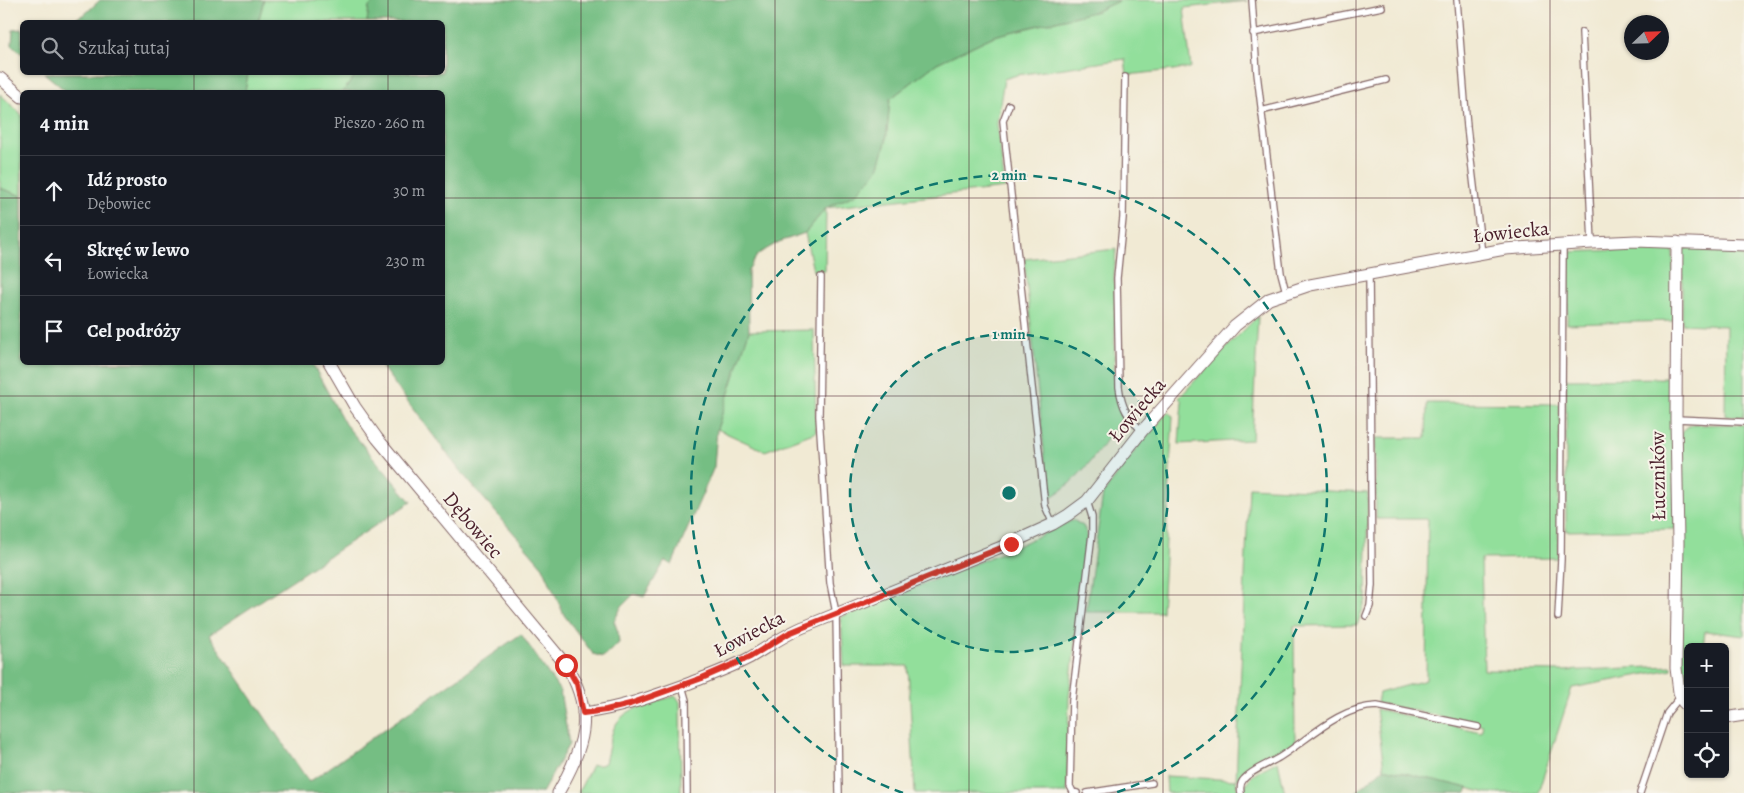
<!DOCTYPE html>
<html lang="pl">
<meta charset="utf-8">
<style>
body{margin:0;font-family:Alegreya,serif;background:#20242c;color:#f1f3f6}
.controls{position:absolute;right:15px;bottom:15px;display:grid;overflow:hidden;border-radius:8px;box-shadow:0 1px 4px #0004}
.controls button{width:45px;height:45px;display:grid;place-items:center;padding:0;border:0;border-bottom:1px solid #363941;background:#171b24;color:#f1f3f6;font:25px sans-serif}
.compass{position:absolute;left:1624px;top:15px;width:45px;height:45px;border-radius:50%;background:#171b24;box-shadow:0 1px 4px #0004;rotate:67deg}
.stop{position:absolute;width:15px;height:15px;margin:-11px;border:4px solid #d93025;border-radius:50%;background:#fff}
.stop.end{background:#d93025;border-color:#fff;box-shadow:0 1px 5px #0008}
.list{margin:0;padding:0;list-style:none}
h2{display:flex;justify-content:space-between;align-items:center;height:65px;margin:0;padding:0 20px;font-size:21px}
h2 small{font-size:16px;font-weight:400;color:#9ea1a6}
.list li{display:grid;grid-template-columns:32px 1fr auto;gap:15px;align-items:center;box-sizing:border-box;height:70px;padding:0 20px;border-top:1px solid #363941}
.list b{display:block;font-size:19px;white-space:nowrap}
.list p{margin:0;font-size:16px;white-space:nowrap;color:#9ea1a6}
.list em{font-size:16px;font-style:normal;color:#9ea1a6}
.icon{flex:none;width:28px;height:28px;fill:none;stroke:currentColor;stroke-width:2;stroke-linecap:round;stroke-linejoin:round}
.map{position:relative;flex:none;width:1744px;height:793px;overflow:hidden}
.search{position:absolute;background:#171b24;box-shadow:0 1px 4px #0004;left:20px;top:20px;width:425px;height:55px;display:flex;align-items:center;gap:12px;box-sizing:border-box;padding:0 18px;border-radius:8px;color:#9ea1a6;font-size:19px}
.panel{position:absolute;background:#171b24;box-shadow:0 1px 4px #0004;left:20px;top:90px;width:425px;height:275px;border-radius:8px}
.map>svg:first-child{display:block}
.green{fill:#92df9b;stroke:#6e7f63}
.forest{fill:#75be83;stroke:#606e57}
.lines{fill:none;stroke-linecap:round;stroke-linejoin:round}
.service-casing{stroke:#846666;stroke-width:8}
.minor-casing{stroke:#846666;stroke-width:13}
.service{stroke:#fff;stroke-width:5.5}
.minor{stroke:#fff;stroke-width:11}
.route{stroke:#d93025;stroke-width:6}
.grid{fill:none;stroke:#4a1f2b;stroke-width:1;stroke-opacity:0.55}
.ring{fill:none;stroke:#0f766e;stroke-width:2.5;stroke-dasharray:9 6}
.labels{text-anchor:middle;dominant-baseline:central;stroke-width:4;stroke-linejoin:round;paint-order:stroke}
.street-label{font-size:20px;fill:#4a1f2b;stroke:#f7f3e8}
.centre{fill:#0f766e;stroke:#f7f3e8;stroke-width:2.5}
.ring-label{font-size:15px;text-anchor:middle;font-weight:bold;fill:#0f766e;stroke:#f7f3e8;stroke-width:4;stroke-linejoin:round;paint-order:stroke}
</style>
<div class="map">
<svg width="1744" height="793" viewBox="0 0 1744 793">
<rect width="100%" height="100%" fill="#f7f3e8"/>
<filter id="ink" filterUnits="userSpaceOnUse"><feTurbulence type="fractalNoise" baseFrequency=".02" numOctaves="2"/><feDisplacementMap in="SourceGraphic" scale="10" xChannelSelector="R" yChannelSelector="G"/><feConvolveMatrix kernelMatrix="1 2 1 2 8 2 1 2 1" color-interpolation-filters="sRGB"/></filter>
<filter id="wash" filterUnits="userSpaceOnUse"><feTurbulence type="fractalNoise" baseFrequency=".0096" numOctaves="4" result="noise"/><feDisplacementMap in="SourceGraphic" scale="20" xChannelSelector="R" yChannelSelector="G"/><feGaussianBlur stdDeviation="1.12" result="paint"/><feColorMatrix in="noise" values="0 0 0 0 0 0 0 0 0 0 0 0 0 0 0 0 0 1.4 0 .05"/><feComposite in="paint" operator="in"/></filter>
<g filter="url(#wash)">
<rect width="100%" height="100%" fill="#f1ead4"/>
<!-- green -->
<path class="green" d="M264,0h112l-7,7 -2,15h-109z
M1120,0l127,1 -63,7 7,60 -64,7 -2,-16 -108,16 -13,4 -7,44 8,65 -179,20 -1,63h-12l-8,-38 21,-25 30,-14 22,-25 8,-27 4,-43 47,-36 57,-27 103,-25z
M248,73h109l-14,19h-98z
M0,94l22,21v81l-22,-8z
M1685,246l59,4v167l-19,-1 1,-90 -44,-2v-73z
M1673,248l1,73 -107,3 1,-72z
M1116,249l-2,29 2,30 -2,57 3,33 6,19c-21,28 -42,64 -74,81l-25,-239z
M1258,316l-6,124 -73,4 3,-43 -3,-3 35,-38z
M814,330l2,102 -51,19 -48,-22 32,-98z
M1674,378l1,151 -109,2v-152z
M1427,403l133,1 -2,154 -77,1 3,111 78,1 110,-5v3l-100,19 -34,105h-51l-103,-25 -8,-59 105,23 2,-7 -106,-22 2,-10 47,-13 2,-161h-52l-1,-81h51z
M1168,412l5,4 -11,196h-76l17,-118 37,-50z
M1731,424l13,1v211l-39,-5 -2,16h-15v56l-8,-18 1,-252 4,-5 6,-3z
M1249,487l119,6 -2,107 -9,25 -63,1 1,117 -18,13 -41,24 2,13h-71l-1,-17 70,4z
M1073,520l10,6 4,8 -18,164 -2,95h-152l-7,-127h-64l-3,-49 170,-68z
M676,696l4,6 1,91h-103l14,-28h9l4,-2c3,-12 5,-25 9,-35 10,-22 41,-26 62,-32z
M1278,761l7,32h-40c-3,-17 21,-25 33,-32z"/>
<!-- forest -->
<path class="forest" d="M100,0h164l-6,22h-188l16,-9z
M376,0h744l-23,11 -103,25 -57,27 -47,36 -4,43 -8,27 -22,25 -30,14 -21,25 -26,9 -21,12 -10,16 1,61 -32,98 -3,38 -42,98 -7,-4 -21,36 -10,-3 -12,12 -8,15 4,11 1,11 -16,14 -10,-3 -29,-39 -21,-48 -83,-96 -81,-108 63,-1v-270h-99l14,-19 85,-1v-50h-75l2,-15z
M22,29v25l-10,-9 1,-15z
M44,73h204l-3,19h-178z
M0,188l22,8v166l290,1 33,61 66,78 -202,133 100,147 212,-148 39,57 9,53 -27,49h-542z
M1384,768l84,20 -2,5h-111z"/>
</g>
<g filter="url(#ink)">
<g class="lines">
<!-- service casing -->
<g class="service-casing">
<path id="service" d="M1252,0l5,73 24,200 5,19
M1457,0l10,127 15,127
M1582,32l10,211
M1253,33l129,-26
M1125,77l-2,141 -6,60 2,109c3,21 8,29 23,44
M1009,105l-6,16 42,385 8,18
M1261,111l125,-31
M821,277l-2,139 11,167 6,30 3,180
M1676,419l68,3
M1366,616l4,-10 2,-21 -3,-311
M1558,617l3,-58 2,-314
M682,686l4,14 1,93
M1077,793l-4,-1 -3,-6 2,-86 20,-166v-17l-5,-16
M1087,793l65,-10
M1241,793c-1,-5 -1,-10 3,-14 9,-10 25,-15 36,-22 30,-19 59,-50 97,-51l101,21
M1640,793l27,-80 13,-16"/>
</g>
<!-- minor casing -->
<g class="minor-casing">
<path id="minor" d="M0,78l22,19
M1677,242l-1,177 2,124 -2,125 3,24 4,10 5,5
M329,362l26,45 22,31 189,227c30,48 18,82 -8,128
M583,713c38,-5 71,-17 107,-30 20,-8 40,-15 59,-25 19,-11 36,-24 57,-32l205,-83 42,-19 15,-9 19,-14 55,-70 93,-105 34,-27 41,-14 195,-36 87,-6 44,-2 108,4
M1725,718l19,-3"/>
</g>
<!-- service -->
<use href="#service" class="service"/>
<!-- minor -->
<use href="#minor" class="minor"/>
</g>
</g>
<g class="lines" filter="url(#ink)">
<!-- route -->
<path class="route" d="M566,665l11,19 6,29 23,-3 24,-6 72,-26 48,-21 39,-24 17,-7 205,-82"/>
</g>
<!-- grid -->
<path class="grid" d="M194,0v22M388,0v22M581,0v793M775,0v793M969,0v793M1163,0v793M1356,0v793M1550,0v793M194,72v20M388,72v20M0,198h22M442,198h1302M194,362v431M388,362v431M0,396h1744M0,595h1744"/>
<!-- distance rings -->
<circle cx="1009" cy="493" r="159" fill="#0f766e" fill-opacity=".12"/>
<g class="ring">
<circle cx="1009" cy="493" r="159"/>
<path d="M903 793A318 318 0 1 1 1115 793"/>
</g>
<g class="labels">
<!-- street labels -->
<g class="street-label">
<text transform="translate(1511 232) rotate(-6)">Łowiecka</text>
<text transform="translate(1137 410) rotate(-50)">Łowiecka</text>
<text transform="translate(1658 476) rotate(-91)">Łuczników</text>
<text transform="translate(473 525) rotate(50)">Dębowiec</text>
<text transform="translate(749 634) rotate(-28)">Łowiecka</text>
</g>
</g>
<circle cx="1009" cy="493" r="8" class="centre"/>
<g class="ring-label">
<text x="1009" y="180">2 min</text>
<text x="1009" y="339">1 min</text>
</g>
</svg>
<div class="controls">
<button>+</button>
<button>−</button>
<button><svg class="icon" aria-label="locate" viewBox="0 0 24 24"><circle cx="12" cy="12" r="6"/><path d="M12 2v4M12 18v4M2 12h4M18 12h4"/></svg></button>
</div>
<svg class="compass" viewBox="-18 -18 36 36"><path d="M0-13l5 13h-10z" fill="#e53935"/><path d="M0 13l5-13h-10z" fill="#9ea1a6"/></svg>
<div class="stop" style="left:566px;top:665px"></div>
<div class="stop end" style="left:1011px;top:544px"></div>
<div class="search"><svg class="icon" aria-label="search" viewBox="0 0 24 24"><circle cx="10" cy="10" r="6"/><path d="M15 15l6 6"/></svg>Szukaj tutaj</div>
<section class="panel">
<h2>4 min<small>Pieszo · 260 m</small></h2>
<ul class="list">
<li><svg class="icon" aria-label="ahead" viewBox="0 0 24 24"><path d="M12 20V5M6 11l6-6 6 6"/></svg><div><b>Idź prosto</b><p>Dębowiec</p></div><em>30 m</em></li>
<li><svg class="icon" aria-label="left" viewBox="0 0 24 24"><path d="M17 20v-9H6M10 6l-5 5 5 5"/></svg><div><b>Skręć w lewo</b><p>Łowiecka</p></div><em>230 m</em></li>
<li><svg class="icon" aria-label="arrive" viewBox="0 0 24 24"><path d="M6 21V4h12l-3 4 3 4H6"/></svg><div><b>Cel podróży</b></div></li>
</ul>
</section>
</div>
